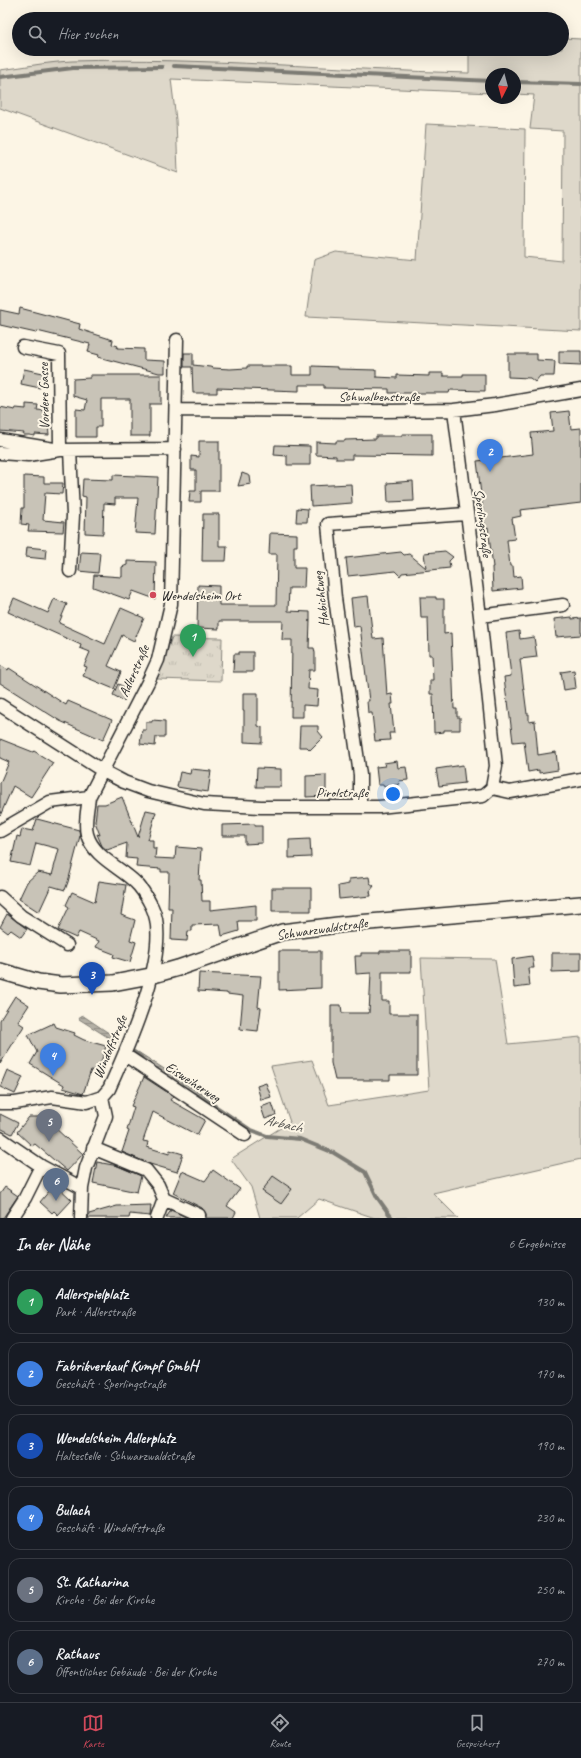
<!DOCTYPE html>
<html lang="de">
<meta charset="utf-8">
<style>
body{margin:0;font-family:Caveat,sans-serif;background:#20242c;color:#f1f3f6}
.compass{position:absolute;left:485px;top:68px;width:36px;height:36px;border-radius:50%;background:#171b24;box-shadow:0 4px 16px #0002;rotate:186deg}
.you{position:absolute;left:393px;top:794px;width:14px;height:14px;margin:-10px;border:3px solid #fff;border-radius:50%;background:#1a73e8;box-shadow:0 0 0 6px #1a73e833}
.badge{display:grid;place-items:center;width:26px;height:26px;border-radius:50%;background:#d1495b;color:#fff;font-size:13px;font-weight:700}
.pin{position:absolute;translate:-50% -33px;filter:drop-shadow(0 1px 2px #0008)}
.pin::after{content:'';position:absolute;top:21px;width:14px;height:12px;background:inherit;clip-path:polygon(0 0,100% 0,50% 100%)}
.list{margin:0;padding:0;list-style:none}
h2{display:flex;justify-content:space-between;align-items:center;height:52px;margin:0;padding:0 16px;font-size:17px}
h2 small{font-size:13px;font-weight:400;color:#9ea1a6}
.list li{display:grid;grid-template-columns:26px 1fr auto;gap:12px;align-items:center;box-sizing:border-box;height:64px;margin:0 8px 8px;padding:0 8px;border:1px solid #363941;border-radius:12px}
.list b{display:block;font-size:15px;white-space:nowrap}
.list p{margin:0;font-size:13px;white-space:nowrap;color:#9ea1a6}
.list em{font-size:13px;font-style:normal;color:#9ea1a6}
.icon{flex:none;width:22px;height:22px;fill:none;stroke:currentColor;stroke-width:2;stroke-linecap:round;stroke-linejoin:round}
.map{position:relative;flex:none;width:581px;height:1218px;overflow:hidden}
.search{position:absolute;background:#171b24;box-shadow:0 4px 16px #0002;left:12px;right:12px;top:12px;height:44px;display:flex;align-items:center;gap:10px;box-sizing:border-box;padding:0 14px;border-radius:22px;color:#9ea1a6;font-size:15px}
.sheet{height:484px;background:#171b24}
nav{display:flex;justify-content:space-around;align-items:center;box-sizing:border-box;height:56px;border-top:1px solid #363941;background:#171b24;font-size:11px;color:#9ea1a6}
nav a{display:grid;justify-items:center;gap:2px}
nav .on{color:#d1495b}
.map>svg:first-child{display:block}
.green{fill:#ded8ca;stroke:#84827a}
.park{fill:url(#park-tufts);stroke:#84827a}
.water{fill:url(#water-rules);stroke:#7d7b74}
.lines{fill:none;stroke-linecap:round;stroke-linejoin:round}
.stream{stroke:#7d7b74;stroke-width:4}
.building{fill:#c8c3b7;stroke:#2b2b2b}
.minor-casing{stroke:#2b2b2b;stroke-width:15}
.tertiary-casing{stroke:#2b2b2b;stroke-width:18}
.minor{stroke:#fcf5e5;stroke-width:12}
.tertiary{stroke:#fcf5e5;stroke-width:15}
.poi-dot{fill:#d1495b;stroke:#fcf5e5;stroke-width:1.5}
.labels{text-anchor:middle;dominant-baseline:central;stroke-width:4;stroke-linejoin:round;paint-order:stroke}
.street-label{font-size:14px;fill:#2b2b2b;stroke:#fcf5e5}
.poi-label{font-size:14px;fill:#2b2b2b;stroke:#fcf5e5;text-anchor:start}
.water-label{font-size:15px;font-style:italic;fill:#545350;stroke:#fcf5e5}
</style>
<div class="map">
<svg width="581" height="1218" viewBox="0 0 581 1218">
<defs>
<pattern id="park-tufts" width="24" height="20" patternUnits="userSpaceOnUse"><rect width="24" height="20" fill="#ded8ca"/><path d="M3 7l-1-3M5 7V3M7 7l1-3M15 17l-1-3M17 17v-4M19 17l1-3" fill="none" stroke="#bfbaae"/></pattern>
<pattern id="water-rules" width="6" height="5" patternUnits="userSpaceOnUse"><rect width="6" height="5" fill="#b4b0a5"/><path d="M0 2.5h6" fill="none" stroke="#938f87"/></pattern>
</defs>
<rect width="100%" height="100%" fill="#fcf5e5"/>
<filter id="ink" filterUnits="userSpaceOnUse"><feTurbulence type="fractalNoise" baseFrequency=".025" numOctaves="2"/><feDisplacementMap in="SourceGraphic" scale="8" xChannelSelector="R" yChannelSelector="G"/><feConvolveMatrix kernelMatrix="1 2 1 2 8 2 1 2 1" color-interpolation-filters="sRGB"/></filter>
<g filter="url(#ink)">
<!-- green -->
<path class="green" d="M562,38l19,1v292l-275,-14 8,-57 22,-8 81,8 9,-136 99,5 -1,128 38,4 1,-130 -33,-2 4,-34 -19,-1v-20h-24v19l-320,-14 5,41 2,53 -178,-65v-38c24,-3 48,-8 72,-9 132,-4 265,9 397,12v-24h93z
M421,958l74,1 13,85 73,-7v122l-148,34 25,25h-83l-56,-19 -22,19h-37l-9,-31 -20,-28 59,-37 -19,-56 41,-6 17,45 100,-15z"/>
<!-- park -->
<path class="park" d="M172,637l50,1 -1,43 -64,-2z"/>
<!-- water -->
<path class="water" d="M82,1015l37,25 -2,3 -38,-24z
M138,1052l68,44 -3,4 -67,-44z"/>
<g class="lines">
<!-- stream -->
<path class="stream" d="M174,66l317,15
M0,77l73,-9 89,-1
M515,82l66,2
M134,1052l7,5
M200,1096l49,33 18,7 33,3 34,14 31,19 12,25 15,21"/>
</g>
<!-- building -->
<path class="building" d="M20,308l60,16 -1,5 34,11 -1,4 6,2 -1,2 27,1v11l21,1v12h-6l-61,-16 1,-2 -11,-3 2,-8 -53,-13 -1,2 -36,-8v-15l19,4z
M559,351h22v14l-22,-1z
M184,353h9v12l17,2 3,1 17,1 17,-1v-2h45v9h20v-9l26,1v2l38,1v7l21,1v-3l32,1v-3h14v3h20v-2h22v17l-35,-1 -1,3h-60v-4l-65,-1v-3h-25v6l-82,-3v5h-24l-1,-26h-8z
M508,354h29v6l18,1 -1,15h-14l-5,6 -5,-4 -22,-1z
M24,369l19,4 -3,15 -19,-4z
M90,375h71v29h-11v32h-20v-37h-29v28h-5v10h-20v-28l9,1 2,-10 -14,-4v-17l17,-1z
M26,404l12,1 -1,5 10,1 2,24 -14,-1v2l-6,-1h-6l1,-2 -24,-2v-24l15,3 1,-2 10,1z
M569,411l2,18 10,-1v75l-61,7 1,6 -9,2 3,21 -8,1 3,26h3l1,11 7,-1 1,12 -29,3 -1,-24h1l-5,-39h-3l-8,-67 56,-7 -2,-21 22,-2 -2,-18z
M402,434h30v22l-80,-1v4h-16v-3l-20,-1v-13l20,1v-2h9v-1l31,-1v-3h26z
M199,441h20v50h-18v11h-12l1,-11h6v-21h-5v-14l8,1z
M275,445l35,1v19h-23v-9l-13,-1z
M242,473l8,3 1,8 -13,2z
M113,475l45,2 -3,57 -20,-1 3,-35h-23v6l-11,-1 -1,31 -18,-1 1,-36 -4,-1 1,-17 30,1z
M24,476l20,1v6h19l-1,11 -17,-1 -2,27 21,2 -1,10 -35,-1 1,-6 -8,-1 1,-16h2z
M413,481l1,20 -26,1 -1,-19z
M351,484l1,19 -41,3 -1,-20z
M297,508l11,1 -1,13h-11z
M203,514h16v32h8l-1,15h-24z
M270,533l27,1v12h-3v22h11l-1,20h-15l-1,23 22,1v9h-2h2l-1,27h5l1,5v17h-6l-1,19 10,1 -1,16 -14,-1v12h-12l1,-77h-10l1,-19h-64v8l-22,-1 1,-43 21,1v19h57l1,-51h-8z
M27,547l19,2 -1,10 -19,-2z
M445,551l8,6 -4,4 1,7 -48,5 -2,3 -5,-5 -47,5 -2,-18 55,-6 3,3 5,-1 17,14 -2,-15z
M81,552l19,1 -2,20 -19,-2z
M127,561l29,1 -1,37 -22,-8 -4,9 -36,-13 1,-12 28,2v-10l5,-2z
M368,596l5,43 10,-1 4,57 5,-1 1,10h-2l3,29h-5l1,7 -15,1 -3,-28h-4l-1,-12h2l-9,-75 -6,1 -3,-29z
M420,597h16v2h8v35l7,-1 3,76h3v8h3v13h-16v2l-10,1 -1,-39h-3v-14h3l-1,-25h-3l-1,-37h-7z
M14,598l34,15 6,-14 13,5 -8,19 46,21 16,-36 23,10 -10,23 -12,-6 -14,31 13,6 -7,17 -31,-13 4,-9 -3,-1 6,-14 -10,-4 1,-3 -73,-33z
M572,617v2l9,-1v17l-25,2 -2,-18z
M519,631l1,8 14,-2 3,20 -17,2 7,55h2v8l6,-1 3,34 18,-3 2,18 -19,3v-3l-11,2 -4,-31 -11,1 -5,-41 -1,1 -3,-25 7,-1 -5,-43z
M239,652h14v20h-20l1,-18h5z
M0,665l8,5 1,-2 57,37 2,-4 44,19 -9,20 -43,-19 -60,-38z
M574,670l2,18 -12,2 -3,-18z
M118,684l11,5 -5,12 -11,-6z
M243,693h15v33l4,1v16l-18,-1v-31h-1z
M152,720l13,1v16h-9l-1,9 -15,-2 2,-14h4v-8h6z
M300,726h18v5l5,6 -13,13 -3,-3h-8z
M0,739l33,13 1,-1 19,12 -22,34 -18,-11 -13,30v-33l9,-21 -9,-4z
M397,761l1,7 8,-1 2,13 -9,1 1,3 -16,3 -1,-2h-5l-2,-18 9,-1 -1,-3z
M463,765l2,18 -26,3 -3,-17z
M257,768l24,1v18h-25z
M191,769l20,2 -3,21 -31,-5 3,-15 10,2z
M326,775v21l-20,1v-21z
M122,797l16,40 8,-27 10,2 -8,28h5v8h3l-1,10 20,1 1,-12 25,2 -2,31h2l1,21h8v9l46,-5v16h-18l1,10 -17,5 -2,-12 -28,1v6h-4l-1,10 -16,-1 1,-32h-4l1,-36h-8v-3l-25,-2 1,-8 -11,-1 1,-15 -20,7 -5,-4 -5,-12 3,1 -5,-13 2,-18h8z
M37,819l42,11 1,6 -12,46 -3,8 -14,-4 -12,26 -20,-13 8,-17 11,-10 14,3 7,-26 -23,-6 -6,23 -19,-4 6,-26 3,1 2,-8 11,2z
M255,824v2h7v17l-17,1v-8h-23v-11z
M310,839l1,18 -22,1v-18z
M369,877l1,6 4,3 -4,5 1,5 -32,3 -1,-13 11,-2v-5z
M99,881l27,4 -5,30 14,5 -5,20 6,2 -6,20 -17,-5 1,-3 -18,-7 3,-6 -20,-9 -3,6 -18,-8 11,-23 -3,-2 6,-13 23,10z
M272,888h39v23h-39z
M7,914l20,15 -6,8 -10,-7 -3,3 -8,-6z
M279,951h42v37l-42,2z
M380,951h31v21h-29v29h7v13h28v61h-27v5h-55l-4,-17v-58h10l1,8h27l2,-40 -15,1 -1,-18h6v-3h19z
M552,953h29v18l-29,1z
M532,956l2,12h-6l2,18 -16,2 -2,-29z
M199,973l62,3 -3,31 3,1 -3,23 -18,-2 3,-33 -16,-2v-1l-29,-2z
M15,996l14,9 -11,17 6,4 -24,38v-44z
M54,1023l2,4 19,6 -1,2 10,5 22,6 -8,26 -7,-2 -8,24 -20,-6 1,-3 -34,-21 7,-12 -9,-17z
M7,1070l16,7 -8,17 -15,-7z
M144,1077l29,19 -3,4 35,20 -8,15 -44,-23 -10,29 5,1 -1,5 22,7 1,-4 13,4 -6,18 -27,-8 -28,-12 7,-21 -2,-1 7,-23 -3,-1z
M266,1083l5,14 -10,3 -4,-14z
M272,1103l4,12 -11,4 -4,-12z
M0,1114l18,9 -6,11 -12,-6z
M46,1114l9,8 -3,3 31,29 -16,17 -32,-27 -3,2 -15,-14 12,-15h14z
M97,1162l21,4 23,10 -4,16 -44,-9z
M213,1170l27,19 -13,17 9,6 -3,6h-27v-4l-4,-6 -29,-15 9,-22 23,10z
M273,1176l19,13 -11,15 -19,-13z
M55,1184l17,16 -14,15 -4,-4 -2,2 -12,-11z
M5,1187l13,9 -15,22h-3v-24z
M151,1205l-1,11 -20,-2 -1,4h-41l1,-4 28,-8z
M171,1210l17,8h-22z"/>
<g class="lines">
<!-- minor casing -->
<g class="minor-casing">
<path id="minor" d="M176,410l209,1 69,-1 41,-5 86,-15
M454,410l26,206 16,150 -4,22
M0,440l60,10 115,-1
M0,453l28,2 32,-5 -1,-96 -36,-7
M70,571l3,-56 -3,-65
M480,616l83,-11
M0,705l103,66 21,11 24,9 56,13 57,3h118l104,-11 9,-8 18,4 71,-13
M360,807v-32l-25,-177 -7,-74 138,-10
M0,831l50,-29 39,-5
M0,897l21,19 46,29
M125,1055l120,80
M0,1103h15l37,-6 35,5 15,-5 7,-8c18,-40 64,-140 43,-182 -4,-8 -10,-19 -17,-25 -15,-15 -42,-25 -48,-48 -3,-11 1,-26 2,-37l59,-115 10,-22 13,-56 6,-264
M0,1138l41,28 41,22
M93,1148l53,22 12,15 6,14 -7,19
M164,1199l35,16
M12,1218l13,-20 16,-32
M81,1218l1,-30 4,-20 20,-52 -4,-19"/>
</g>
<!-- tertiary casing -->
<g class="tertiary-casing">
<path id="tertiary" d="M0,971l38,11 23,3 52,-2 37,-7 28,-8 104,-36 64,-8 235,-20"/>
</g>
<!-- minor -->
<use href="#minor" class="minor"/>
<!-- tertiary -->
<use href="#tertiary" class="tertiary"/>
</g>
</g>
<!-- markers -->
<circle class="poi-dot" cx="153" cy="595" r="4"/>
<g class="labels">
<!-- street labels -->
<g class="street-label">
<text transform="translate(44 396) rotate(-91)">Vordere Gasse</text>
<text x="379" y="396">Schwalbenstraße</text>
<text transform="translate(483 523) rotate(83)">Sperlingstraße</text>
<text transform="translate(321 599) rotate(-97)">Habichtweg</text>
<text transform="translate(134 671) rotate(-66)">Adlerstraße</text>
<text x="342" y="792">Pirolstraße</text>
<text transform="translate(322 929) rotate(-8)">Schwarzwaldstraße</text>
<text transform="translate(110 1047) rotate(-67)">Windolfstraße</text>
<text transform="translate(193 1082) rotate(33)">Eisweiherweg</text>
</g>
<!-- poi labels -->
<g class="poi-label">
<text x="161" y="595">Wendelsheim Ort</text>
</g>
<!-- water labels -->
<g class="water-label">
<text transform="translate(283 1124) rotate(12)">Arbach</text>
</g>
</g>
</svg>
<svg class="compass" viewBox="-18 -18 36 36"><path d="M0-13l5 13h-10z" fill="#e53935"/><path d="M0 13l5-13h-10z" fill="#9ea1a6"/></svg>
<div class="you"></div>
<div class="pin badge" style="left:193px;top:657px;background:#2e9e5b">1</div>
<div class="pin badge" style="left:490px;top:472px;background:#3f7fe0">2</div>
<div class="pin badge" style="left:92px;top:995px;background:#1a4fb4">3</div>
<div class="pin badge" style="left:53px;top:1076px;background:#3f7fe0">4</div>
<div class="pin badge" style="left:49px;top:1142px;background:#6b7280">5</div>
<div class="pin badge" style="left:56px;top:1201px;background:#5c6f8a">6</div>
<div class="search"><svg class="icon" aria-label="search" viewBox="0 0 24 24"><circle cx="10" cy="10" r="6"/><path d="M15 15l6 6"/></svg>Hier suchen</div>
</div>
<section class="sheet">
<h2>In der Nähe<small>6 Ergebnisse</small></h2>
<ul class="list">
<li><span class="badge" style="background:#2e9e5b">1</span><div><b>Adlerspielplatz</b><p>Park · Adlerstraße</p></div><em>130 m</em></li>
<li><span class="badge" style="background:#3f7fe0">2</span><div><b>Fabrikverkauf Kumpf GmbH</b><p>Geschäft · Sperlingstraße</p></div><em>170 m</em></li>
<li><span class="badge" style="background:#1a4fb4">3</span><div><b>Wendelsheim Adlerplatz</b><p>Haltestelle · Schwarzwaldstraße</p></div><em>190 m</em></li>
<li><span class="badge" style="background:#3f7fe0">4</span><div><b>Bulach</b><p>Geschäft · Windolfstraße</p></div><em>230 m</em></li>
<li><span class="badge" style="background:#6b7280">5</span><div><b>St. Katharina</b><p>Kirche · Bei der Kirche</p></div><em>250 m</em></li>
<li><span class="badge" style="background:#5c6f8a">6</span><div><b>Rathaus</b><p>Öffentliches Gebäude · Bei der Kirche</p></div><em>270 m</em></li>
</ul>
</section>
<nav>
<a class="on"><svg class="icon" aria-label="map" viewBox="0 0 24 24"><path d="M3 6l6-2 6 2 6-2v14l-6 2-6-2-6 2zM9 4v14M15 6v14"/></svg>Karte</a>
<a><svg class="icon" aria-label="directions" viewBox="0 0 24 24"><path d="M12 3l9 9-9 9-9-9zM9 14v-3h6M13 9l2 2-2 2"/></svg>Route</a>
<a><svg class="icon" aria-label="saved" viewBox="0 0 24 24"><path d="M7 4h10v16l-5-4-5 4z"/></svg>Gespeichert</a>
</nav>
